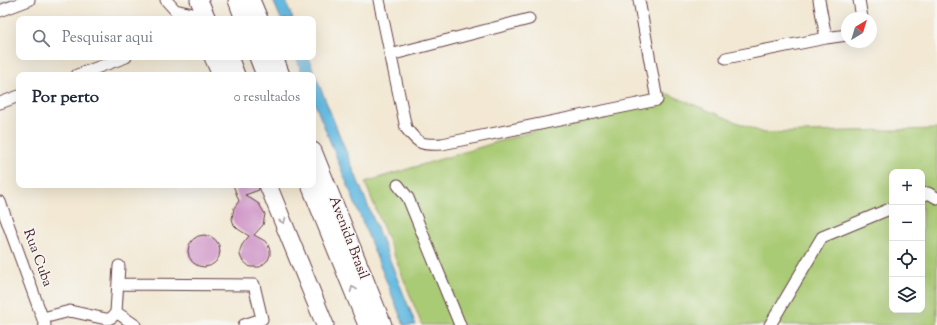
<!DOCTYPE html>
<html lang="pt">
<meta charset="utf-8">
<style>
body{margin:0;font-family:"Sorts Mill Goudy",serif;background:#f6f6f7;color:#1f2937}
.controls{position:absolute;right:12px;bottom:12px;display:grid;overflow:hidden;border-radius:8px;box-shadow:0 4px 16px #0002}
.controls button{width:36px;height:36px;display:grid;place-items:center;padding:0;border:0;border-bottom:1px solid #e0e1e3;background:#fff;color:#1f2937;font:20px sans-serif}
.compass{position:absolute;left:841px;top:12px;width:36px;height:36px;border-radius:50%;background:#fff;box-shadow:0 4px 16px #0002;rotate:38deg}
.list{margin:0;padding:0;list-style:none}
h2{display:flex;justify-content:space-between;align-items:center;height:52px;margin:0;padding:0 16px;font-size:17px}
h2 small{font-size:13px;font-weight:400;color:#747a83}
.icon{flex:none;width:22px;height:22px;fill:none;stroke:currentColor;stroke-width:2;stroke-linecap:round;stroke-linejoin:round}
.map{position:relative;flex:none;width:937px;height:325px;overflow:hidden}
.search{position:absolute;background:#fff;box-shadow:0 4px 16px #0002;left:16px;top:16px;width:300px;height:44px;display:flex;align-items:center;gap:10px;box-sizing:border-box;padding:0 14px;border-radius:8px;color:#747a83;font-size:15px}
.panel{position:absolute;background:#fff;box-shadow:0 4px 16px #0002;left:16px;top:72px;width:300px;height:116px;border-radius:8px}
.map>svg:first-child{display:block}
.green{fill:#aacb74;stroke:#7a7550;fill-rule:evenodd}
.water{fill:#65bae1;stroke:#586c86}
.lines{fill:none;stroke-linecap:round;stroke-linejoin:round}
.stream{stroke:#65bae1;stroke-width:2.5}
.building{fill:#cd8fc5}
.minor-casing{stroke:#633d44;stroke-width:13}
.highway-casing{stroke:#633d44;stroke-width:19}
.minor{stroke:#fff;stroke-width:11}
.highway{stroke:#fff;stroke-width:17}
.oneway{stroke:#ae9aa0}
.labels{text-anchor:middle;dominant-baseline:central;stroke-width:3;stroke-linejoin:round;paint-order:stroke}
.street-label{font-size:14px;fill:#4a1f2b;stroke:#f6f6f2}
</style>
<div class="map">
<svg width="937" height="325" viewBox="0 0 937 325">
<rect width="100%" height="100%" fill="#f6f6f2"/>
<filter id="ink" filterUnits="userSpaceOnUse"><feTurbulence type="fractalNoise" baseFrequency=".025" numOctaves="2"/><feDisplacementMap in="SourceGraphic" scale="8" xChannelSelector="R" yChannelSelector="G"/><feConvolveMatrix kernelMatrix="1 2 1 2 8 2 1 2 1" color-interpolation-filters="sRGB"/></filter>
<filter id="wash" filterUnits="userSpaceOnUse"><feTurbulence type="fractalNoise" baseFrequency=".012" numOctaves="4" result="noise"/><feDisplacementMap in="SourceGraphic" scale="16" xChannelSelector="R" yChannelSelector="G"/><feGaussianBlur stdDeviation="0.9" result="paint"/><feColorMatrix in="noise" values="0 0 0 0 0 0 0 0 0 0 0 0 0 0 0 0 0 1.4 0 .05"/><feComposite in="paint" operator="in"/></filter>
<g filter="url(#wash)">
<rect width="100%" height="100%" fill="#f2e8d3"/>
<!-- green -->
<path class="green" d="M663,92l100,41 174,-4v196h-515l-57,-143zM892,172h30v138h-30z"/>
<!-- water -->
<path class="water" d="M273,0h12l8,19h-12z
M296,57h12l108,268h-12l-91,-226v-24h-10z"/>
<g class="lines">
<!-- stream -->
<path class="stream" d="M0,5l13,-5"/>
</g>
<g id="blocks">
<!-- building -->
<path class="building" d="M233,185h25l1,5 -14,5 14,9 6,10 -2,11 -9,10 11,6 3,4 2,5v5l-2,5 -8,7h-10l-8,-7 -2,-5v-5l2,-5 7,-9 -11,-7 -4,-4 -2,-6 2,-11 5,-7z
M188 251a16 16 0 1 1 32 0a16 16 0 1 1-32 0Z"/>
</g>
</g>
<g filter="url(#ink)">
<use href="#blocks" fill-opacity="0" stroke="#633d44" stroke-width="1"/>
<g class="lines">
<!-- minor casing -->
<g class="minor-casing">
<path id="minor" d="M166,0l9,10 18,4
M379,0l27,128c13,17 16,17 36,16l215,-44 -18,-100
M819,0l7,38 21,-3
M859,0l3,18
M0,11l29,-11
M390,55l139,-36
M726,58l100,-20
M77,75l49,-18
M0,103l19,-7
M398,185l10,13 52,127
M922,196l6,-3 9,5
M0,202l45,123
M118,284l136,1 8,34 -18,6
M116,312l19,13
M43,318l27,-7 36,8c5,0 7,-2 10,-7l3,-46
M770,325l52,-88 70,-29"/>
</g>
<!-- highway casing -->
<g class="highway-casing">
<path id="highway" d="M199,0l8,19
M237,0l7,19
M251,0l8,19
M213,57l8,18
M229,57l7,18
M258,57l7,18
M274,57l7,18
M313,151l70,174
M268,185l57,140
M310,185l57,140"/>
</g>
<!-- minor -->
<use href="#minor" class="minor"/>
<!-- highway -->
<use href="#highway" class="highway"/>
</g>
<!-- one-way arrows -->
<defs><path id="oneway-chevron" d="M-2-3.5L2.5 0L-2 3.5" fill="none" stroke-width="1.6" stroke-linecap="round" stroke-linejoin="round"/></defs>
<g class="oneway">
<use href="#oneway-chevron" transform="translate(283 221) rotate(68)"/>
<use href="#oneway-chevron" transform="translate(353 289) rotate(-112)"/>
</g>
</g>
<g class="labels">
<!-- street labels -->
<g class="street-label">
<text transform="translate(348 238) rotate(69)">Avenida Brasil</text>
<text transform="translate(37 258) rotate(70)">Rua Cuba</text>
</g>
</g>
</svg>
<div class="controls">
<button>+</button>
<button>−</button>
<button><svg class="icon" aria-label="locate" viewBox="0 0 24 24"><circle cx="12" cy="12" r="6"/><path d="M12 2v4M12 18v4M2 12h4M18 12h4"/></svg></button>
<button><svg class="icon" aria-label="layers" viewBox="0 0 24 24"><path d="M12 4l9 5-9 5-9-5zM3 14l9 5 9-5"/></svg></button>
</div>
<svg class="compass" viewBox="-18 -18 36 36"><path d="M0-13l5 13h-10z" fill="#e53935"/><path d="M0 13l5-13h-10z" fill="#747a83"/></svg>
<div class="search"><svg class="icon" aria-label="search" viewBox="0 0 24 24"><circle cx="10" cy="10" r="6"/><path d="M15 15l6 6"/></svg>Pesquisar aqui</div>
<section class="panel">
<h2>Por perto<small>0 resultados</small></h2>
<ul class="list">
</ul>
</section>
</div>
